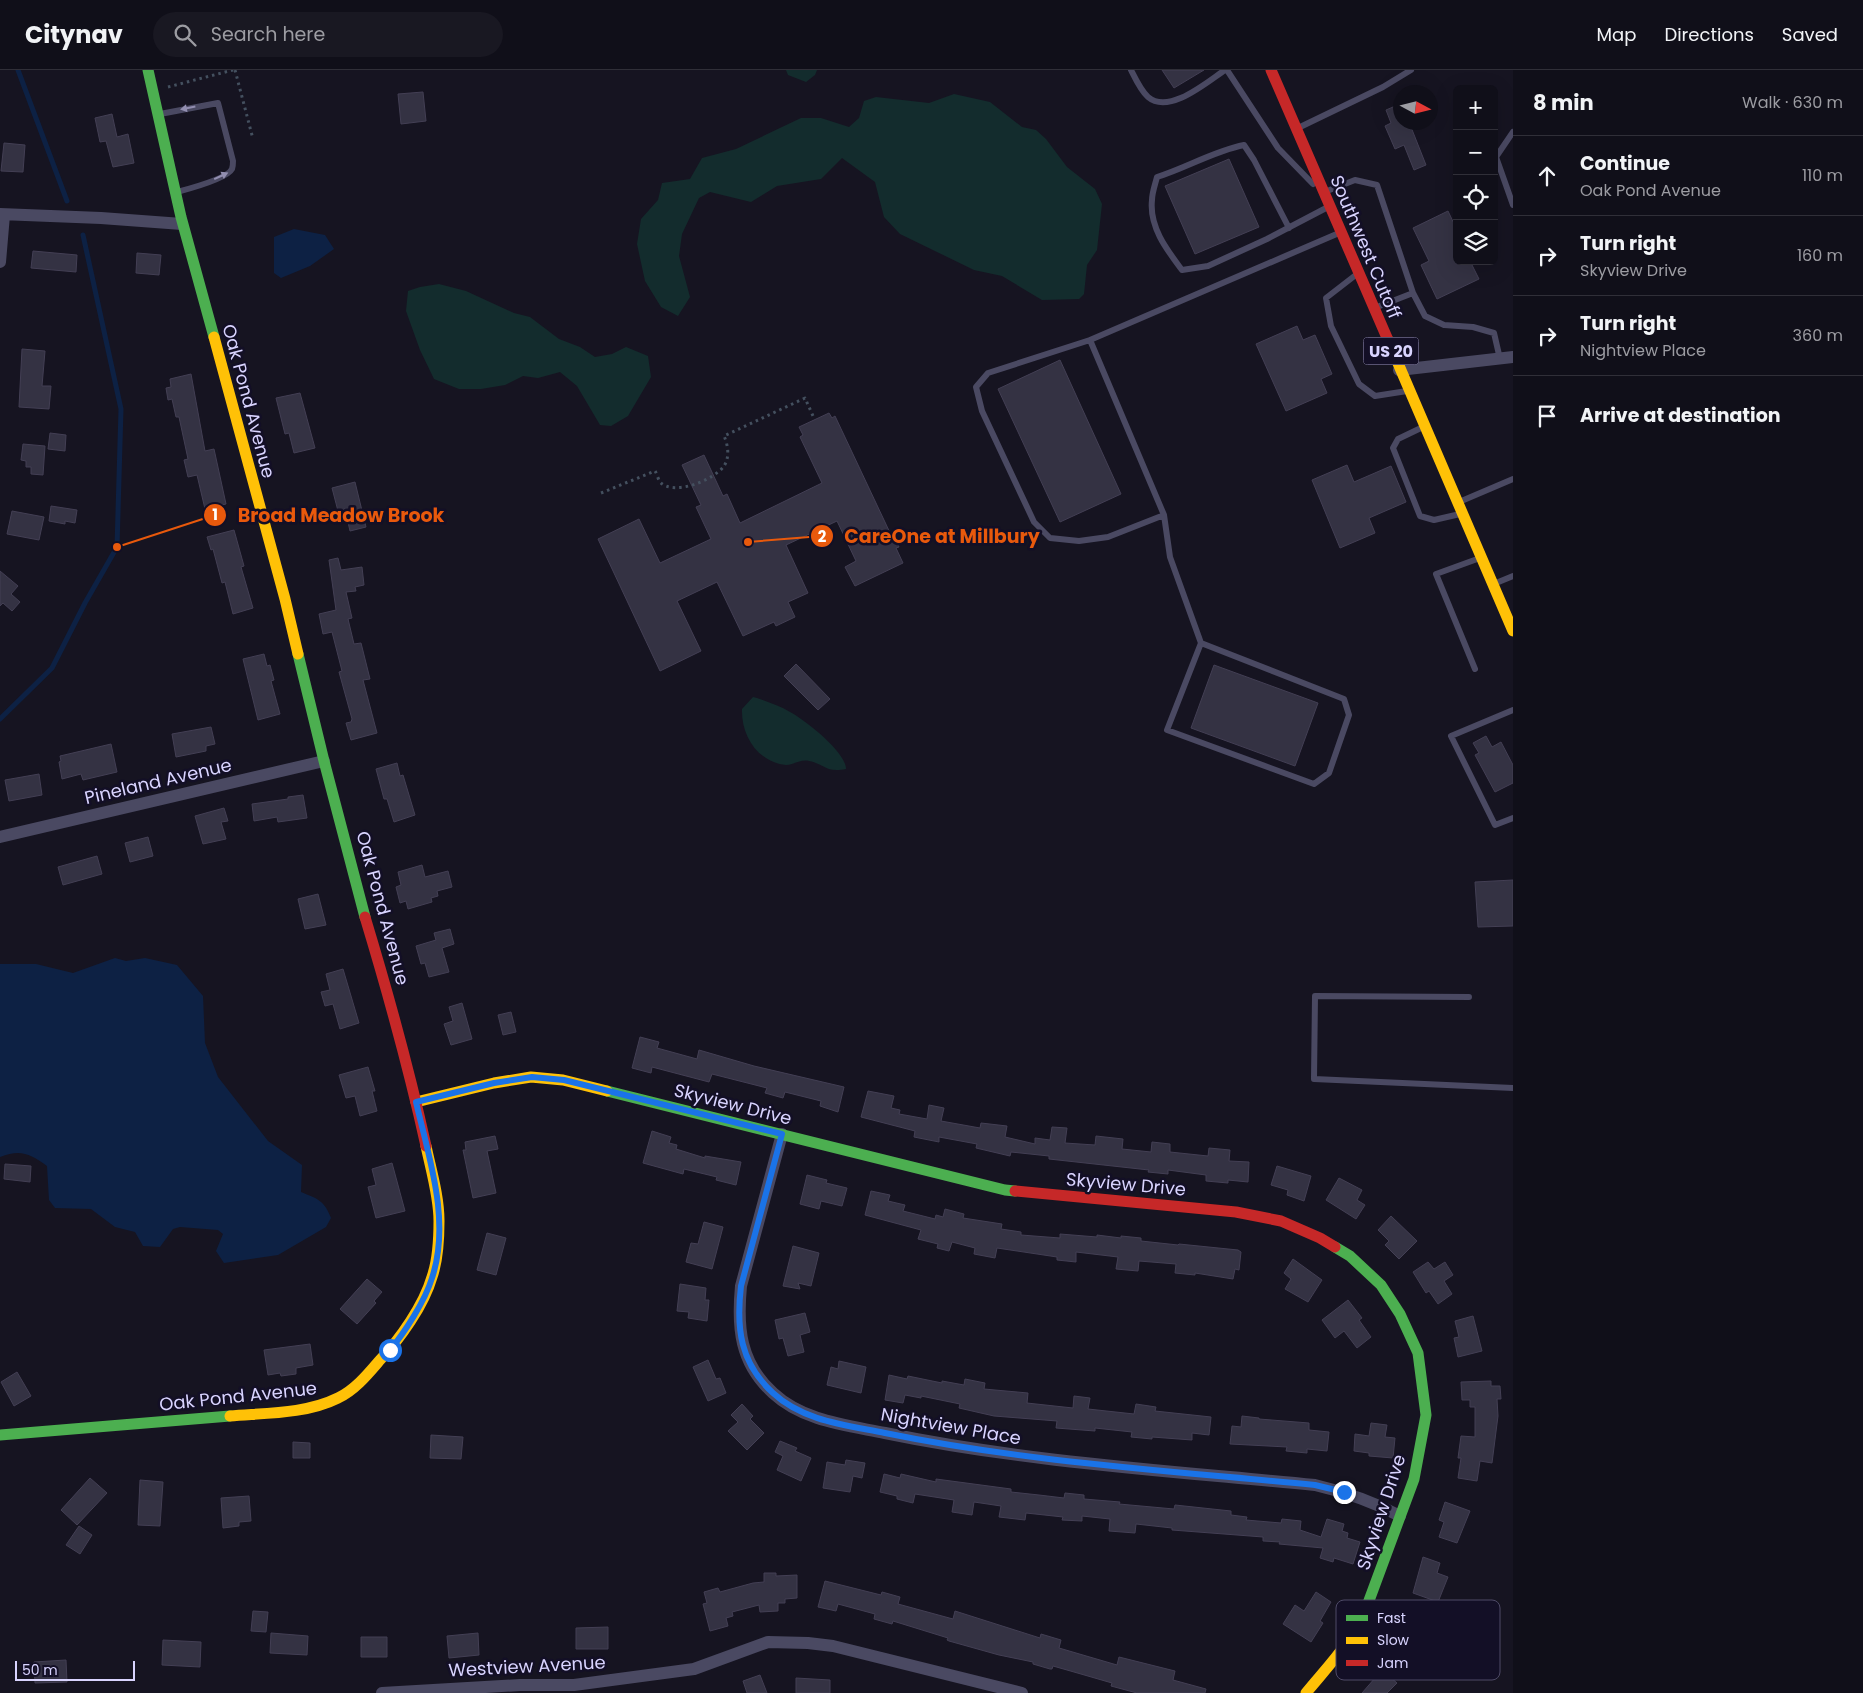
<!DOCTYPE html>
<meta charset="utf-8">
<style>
body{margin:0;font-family:Poppins,sans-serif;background:#191822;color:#f1f3f6}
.controls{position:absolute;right:15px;top:15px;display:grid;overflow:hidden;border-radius:8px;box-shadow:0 5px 20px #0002}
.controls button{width:45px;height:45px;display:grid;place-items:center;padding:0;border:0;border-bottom:1px solid #302f38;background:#100f19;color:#f1f3f6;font:25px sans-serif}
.compass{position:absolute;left:1393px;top:15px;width:45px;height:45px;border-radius:50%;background:#100f19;box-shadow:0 5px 20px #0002;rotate:97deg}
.scale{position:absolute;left:15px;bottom:12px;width:120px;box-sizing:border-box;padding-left:5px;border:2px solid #d9d4ff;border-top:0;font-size:14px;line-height:18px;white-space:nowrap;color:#d9d4ff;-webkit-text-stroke:4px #130f26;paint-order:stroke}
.stop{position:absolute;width:15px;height:15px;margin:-11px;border:4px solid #1a73e8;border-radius:50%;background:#fff}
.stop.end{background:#1a73e8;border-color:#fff;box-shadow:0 1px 5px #0008}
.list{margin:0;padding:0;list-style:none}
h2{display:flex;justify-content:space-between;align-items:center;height:65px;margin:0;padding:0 20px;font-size:21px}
h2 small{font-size:16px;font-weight:400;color:#9c9ca2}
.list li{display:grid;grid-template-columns:32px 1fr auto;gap:15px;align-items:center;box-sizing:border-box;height:80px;padding:0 20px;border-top:1px solid #302f38}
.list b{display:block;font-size:19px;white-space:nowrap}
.list p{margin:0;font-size:16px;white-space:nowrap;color:#9c9ca2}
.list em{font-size:16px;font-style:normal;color:#9c9ca2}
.icon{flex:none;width:28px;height:28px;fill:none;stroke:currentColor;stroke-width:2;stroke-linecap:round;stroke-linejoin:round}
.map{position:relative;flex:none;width:1513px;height:1623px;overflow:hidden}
header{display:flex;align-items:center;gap:30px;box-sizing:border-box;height:70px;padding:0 25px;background:#100f19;border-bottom:1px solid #302f38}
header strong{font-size:24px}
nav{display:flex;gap:28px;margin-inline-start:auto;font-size:18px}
.search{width:350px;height:45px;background:#191822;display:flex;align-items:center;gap:12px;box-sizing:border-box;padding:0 18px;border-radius:28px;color:#9c9ca2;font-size:19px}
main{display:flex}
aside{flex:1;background:#100f19}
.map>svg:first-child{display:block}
.green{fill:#132c2d}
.water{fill:#0d2144}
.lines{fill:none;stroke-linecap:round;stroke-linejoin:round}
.stream{stroke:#0d2144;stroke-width:5}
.building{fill:#343243;stroke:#433f54}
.path{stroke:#44505f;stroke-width:3;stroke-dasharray:2.5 4;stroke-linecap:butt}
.lane{stroke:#4a4962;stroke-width:6}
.street{stroke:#4a4962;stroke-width:12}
.fast{stroke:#4caf50;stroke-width:11}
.slow{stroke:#ffc107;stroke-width:11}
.jam{stroke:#c62828;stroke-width:11}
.oneway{fill:#928eb0}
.route{stroke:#1a73e8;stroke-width:6}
.labels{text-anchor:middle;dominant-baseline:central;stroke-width:5;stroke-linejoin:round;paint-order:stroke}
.shield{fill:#130f26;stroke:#9e99be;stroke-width:1}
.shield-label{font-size:16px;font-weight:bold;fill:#d9d4ff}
.street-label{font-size:18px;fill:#d9d4ff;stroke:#130f26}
.key{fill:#130f26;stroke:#4e4a67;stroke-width:1}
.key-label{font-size:14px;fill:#d9d4ff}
.leader{fill:none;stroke:#e8590c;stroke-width:2}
.callout-dot{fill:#e8590c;stroke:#130f26;stroke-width:2}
.mark-label{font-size:15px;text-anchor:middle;font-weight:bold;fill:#fff}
.callout-label{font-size:19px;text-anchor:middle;font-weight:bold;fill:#e8590c;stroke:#130f26;stroke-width:5;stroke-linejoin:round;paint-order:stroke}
</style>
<header>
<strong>Citynav</strong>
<div class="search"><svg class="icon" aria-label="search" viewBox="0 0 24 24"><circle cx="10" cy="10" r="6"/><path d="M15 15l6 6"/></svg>Search here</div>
<nav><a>Map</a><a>Directions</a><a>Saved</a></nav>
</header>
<main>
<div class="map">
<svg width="1513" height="1623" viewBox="0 0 1513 1623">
<rect width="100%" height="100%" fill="#161421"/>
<!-- green -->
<path class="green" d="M786,0h31l-2,5 -9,7 -18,-7z
M954,24l36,8 32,25 14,3 10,9 21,28 28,22 7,15 -5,46 -10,15 -3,29 -5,5 -37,1 -40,-24 -28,-6 -74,-36 -16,-17 -9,-35 -33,-24 -21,21 -44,7 -26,16 -41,-10 -11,6 -17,36 -3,22 11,41 -12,19 -17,-9 -16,-26 -8,-37 4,-25 17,-19 4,-17 28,-4 12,-21 34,-9 65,-31h20l28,9 10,-9 5,-17 12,-4 53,6z
M439,214l27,7 48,22 16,4 29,22 21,8 15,10 17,-3 14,-7 22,9 3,21 -23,39 -17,10 -11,-1 -23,-39 -17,-14 -22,6 -15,-2 -18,9 -24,4h-22l-25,-10 -14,-29 -14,-39 2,-20 12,-4z
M753,627l4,1c11,4 23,8 33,14 15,8 56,40 56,57 -21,4 -21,-5 -37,-8 -8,-2 -16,4 -23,4 -29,-3 -45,-30 -44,-56z"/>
<!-- water -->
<path class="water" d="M294,159l31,6 9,14 -24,17 -29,12 -7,-5v-36z
M115,888l11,3 19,-3 32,7 26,31 2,47 13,34 50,64 34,24 -1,27c17,7 23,8 30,26l-5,9 -48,28 -54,8 -8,-12 7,-17 -5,-4 -38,-3 -7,2 -13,18 -17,-1 -8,-14 -20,-5 -24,-18 -36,-1 -6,-8 -2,-34c-17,-12 -26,-17 -47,-9v-193h36l37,9z"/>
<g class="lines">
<!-- stream -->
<path class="stream" d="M18,0l49,131
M0,649l52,-51 33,-65 32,-56 4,-138 -38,-174"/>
</g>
<!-- building -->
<path class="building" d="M1162,0h42l-30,18z
M423,22l3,29 -25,3 -3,-30z
M1400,34v18h9l17,43 -12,5 -10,-25 -9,4 -10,-23 6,-3 -5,-13z
M112,44l5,23 11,-3 6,29 -21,4 -7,-26 -6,1 -5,-24z
M4,73l21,2 -2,27 -22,-1z
M1229,89l30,68 -64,27 -30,-68z
M1448,141l9,19v31h13l9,18 -42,20 -16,-34 8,-4 -16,-33z
M33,181l44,4 -1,17 -45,-4z
M137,183l24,2 -2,20 -23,-2z
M1297,256l6,14 12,-5 17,39 -11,5 6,14 -41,18 -30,-67z
M22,279l23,2 -3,35h9l-2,23 -30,-2z
M1060,290l61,134 -61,28 -62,-133z
M191,304l14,77 9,-2 12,55 -21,5 -8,-34 -9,2 -4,-17 4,-1 -9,-42h-3l-4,-18 -4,1 -2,-12 5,-1 -1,-8z
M300,323l15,55 -21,5 -5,-20 -4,1 -9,-36z
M829,343l3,5 3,-2 57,121 2,-1 5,11 -3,1 7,15 -48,23 -10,-19 11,-6 -19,-40 -51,24 22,48 -20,9 7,15 -19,9 -2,-4 -31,14 -26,-54 -40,19 24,50 -41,20 -62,-132 41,-20 21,44 51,-24 -15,-32 5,-2 -19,-40 22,-10 19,41 4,-2 13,29 82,-40 -22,-46 3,-2 -4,-8z
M50,363l16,2 -1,16 -17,-2z
M23,374l22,2 -2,29 -12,-1v-7h-5v-6l-5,-1z
M1347,395l7,17 37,-16 15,36 -37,16 6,15 -35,15 -28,-68z
M355,412l11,45 -16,4 -5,-22 -7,2 -6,-23z
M51,436l26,4 -2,13 -10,-2v3l-16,-3z
M12,441l32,6 -5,23 -32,-6z
M234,460l10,36 -3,1 12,41 -20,6 -8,-32 -3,1 -9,-34 -2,1 -4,-13z
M338,488l3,12 21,-3 2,18 -9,2 1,4 -10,1 6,26 -4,1 6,25 7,-1 9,36 -7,1 14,53 -26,7 -5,-17 5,-1 1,-3 -13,-47 3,-1 -10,-39 -9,2 -4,-20 17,-4 -7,-50z
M0,501l18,15 -7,8 9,8 -8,9 -9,-8 -3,3z
M264,584l3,12 3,-1 4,15 -3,1 9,33 -22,6 -15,-61z
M796,594l34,35 -12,11 -34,-34z
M1214,595l104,38 -23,63 -104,-38z
M211,657l4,17 -9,2v5l-30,6 -4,-23z
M1486,666l6,11 9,-5 12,23v18l-18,9 -20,-37 4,-2 -6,-10z
M111,674l6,28 -34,8 -2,-6 -19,5 -3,-17 2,-1 -1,-5z
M397,693l3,13 3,-1 12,40 -21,7 -7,-23h-3l-8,-30z
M39,704l3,21 -33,6 -4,-21z
M303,725l4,23 -29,4 -1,-5 -23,4 -2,-17 36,-5v-2z
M224,738l4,13 -7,1 5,17 -23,5 -8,-28z
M148,767l5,19 -23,6 -5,-19z
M97,786l5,18 -39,11 -5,-18z
M422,795l3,12 23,-6 4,16 -15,4 1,5 -7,2 1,4 -24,7 -2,-8 -6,2 -4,-16 5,-2 -3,-13z
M1513,810v46l-35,1 -3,-45z
M318,824l8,31 -21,4 -7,-30z
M450,859l4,15 -12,4 7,24 -20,5 -4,-14 -4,1 -5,-18 20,-6 -2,-7z
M343,899l16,54 -19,6 -7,-25 -8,2 -4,-14 9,-2 -4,-16z
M462,933l10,36 -21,6 -7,-21 9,-3 -4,-14z
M511,942l5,20 -13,3 -5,-20z
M640,967l19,5 -2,6 40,11 2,-9 55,16 90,21 -6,25 -18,-6 1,-5 -36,-9 -2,6 -18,-5 2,-5 -55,-14 -3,8 -57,-15 -1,6 -19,-5z
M368,997l7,24h-3l5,20 -17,5 -5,-20 -9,2 -7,-23z
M868,1021l26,5 -3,12 9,2 -1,4 28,5 2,-14 15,3 -3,13 39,7 1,-5 26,3 -2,11 30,7v-6l15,2 2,-13 15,1 -2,15 30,2 1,-9 27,3 -1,10 29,3 1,-10 18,2v8l38,4 1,-8 21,2 -1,11 20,1 -1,20 -20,-2v3l-22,-2v-6l-38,-5v4l-20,-2 1,-2 -100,-11v-3l-38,-4 -1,4 -34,-8 1,-4 -38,-7v5l-25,-5 1,-6 -54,-14z
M652,1061l19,6 -2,6 8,2 -1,4 29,9v-2l36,6 -5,23 -20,-5 1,-3 -33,-8 -1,5 -40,-11z
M495,1066l3,13 -11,2 9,42 -23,5 -10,-48h3l-1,-8z
M392,1093l13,48 -29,7 -8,-31 8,-2 -4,-16z
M5,1094l26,2 -1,16 -26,-3z
M1277,1096l34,10 -7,25 -17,-6 1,-5 -17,-5z
M807,1105l20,5 -1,3 21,5 -5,18 -21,-5 -2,8 -19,-5z
M1339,1108l23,12 -5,10 8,5 -9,14 -30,-19z
M871,1121l19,4 -2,6 17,4 -2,6 32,8 1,-4 7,2 2,-8 19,5 -1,4 39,6 -1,5 20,3v3l39,3v-4l37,3v-2l24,3v-2l20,2v3l37,4 1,-1 59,6 3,2 -2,18 -4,-1 -2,10 -38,-6v2l-20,-2 1,-9 -37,-3 -1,10 -22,-2 2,-12 -42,-5v10l-19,-2v-3l-60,-9 -2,10 -21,-4 1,-6 -23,-6 -3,9 -12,-3 1,-4 -20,-5 3,-9 -56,-15z
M1391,1146l26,25 -18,18 -14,-14 4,-4 -11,-11z
M704,1152l19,5 -11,42 -26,-7 5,-19 7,1z
M487,1163l19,5 -10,37 -19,-5z
M793,1176l26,7 -8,33 -13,-3 2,6 -17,-3z
M1293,1189l29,21 -14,22 -23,-13 6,-10 -7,-6z
M1428,1192l6,7 11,-7 8,13 -9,6 8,13 -14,10 -9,-13 -3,2 -13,-21z
M367,1209l15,13 -8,9 2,2 -19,21 -17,-15z
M680,1214l26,4 -1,12h4l-2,21 -19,-3 1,-6 -12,-1z
M1348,1230l14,18 -3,2 12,17 -14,11 -13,-17 -9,7 -13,-18z
M805,1243l5,19 -10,3 4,17 -16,4 -5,-18 -4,1 -4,-19z
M1473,1246l9,35 -24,6 -4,-19 5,-1 -4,-16z
M310,1274l3,21 -17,3v6l-15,2 -1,-3 -12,2 -4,-25z
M708,1290l8,19 4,-1 6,15 -18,8 -15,-34z
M839,1291l27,6 -5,26 -34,-8 4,-18 7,2z
M17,1302l14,24 -17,10 -13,-24z
M889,1305l18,4 1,-3 34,7v-2l22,4 1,-6 20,4 -1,6 44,4 -1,10 9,1 37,4 1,-12 16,2 -2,11 46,5 2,-10 20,3 -1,4 56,6 -2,18 -17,-2v7l-40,-3v2l-21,-2 1,-5 -37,-4v3l-39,-3 1,-7 -63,-5 -35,-8 1,-4 -39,-8v2l-16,-3 -2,8 -18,-3z
M1491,1311v5h9l1,13h-4l1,17 -6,47 -12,-2 -3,20 -19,-3 3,-20h-3l3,-22 14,1v-30h-5v-7h-8l-1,-18z
M742,1334l11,12 -3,3 14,14 -17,17 -19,-19 10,-9 -7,-7z
M1242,1346l17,2v1l50,4v7l20,2 -2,19 -20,-2v4l-21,-2 1,-4 -57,-3 2,-18 9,1z
M1371,1353l16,2 -2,12 10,1 -2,20 -24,-2v-3l-15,-2 1,-17 14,2z
M431,1365l32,2 -2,22 -31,-1z
M780,1371l17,7 -2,3 16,7 -10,23 -24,-11 6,-14 -8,-4z
M293,1372l17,1v15h-17z
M846,1390l19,3 -3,15 -9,-2 -3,16 -27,-4 4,-26 18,3z
M884,1404l16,4 1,-4 35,8v-3l75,10v3l28,3 25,3 1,-5 19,2v4l36,3 -1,2 55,5 1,-4 56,6v4l16,2 -1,3 35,3 1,-4 19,2 -1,9 21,7 6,-18 17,5 -2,7 6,2 -1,5 13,4 -7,22 -19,-6 -1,4 -13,-4 3,-10 -44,-4 1,-2 -17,-1v-4l-91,-7v-2l-36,-4 -1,9 -26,-2 1,-12 -28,-3v5l-20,-1 1,-3 -37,-4 -1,7 -26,-3 2,-11 -27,-4 -2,13 -20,-3 2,-12 -39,-6 -2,9 -16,-4v-3l-17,-4z
M90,1408l17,15 -30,32 -16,-15z
M140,1410l23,2 -3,44 -22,-1z
M249,1426l2,25 -12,1v4l-16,2 -2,-30z
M1445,1432l25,9 -13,32 -18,-6 5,-15 -5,-2z
M79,1456l13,9 -12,19 -14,-9z
M1423,1487l17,6 -3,10 11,4 -10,25 -25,-9z
M764,1503h12v3l21,-1v23l-12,1v4h-7v8l-18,1 -1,-7 -27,7 1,4 -7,2 2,8 -18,5 -7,-27 4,-1 -3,-11 14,-4 2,4 33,-9 11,-1z
M825,1511l56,14 1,-3 18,5 -2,7 55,15 2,-8 85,27 1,-4 20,6 -2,8 58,17 2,-8 56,14 -2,9 33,9 -1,4h-68l-26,-7 1,-3 -38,-11 -21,-6 -1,3h-2l-17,-5v-2l-34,-7 -50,-14 -2,-1 1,-2 -55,-17 -1,3 -18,-5 1,-5 -37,-10 -2,7 -18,-4z
M1316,1522l15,10 -11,19 3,2 -12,19 -28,-18 12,-19 9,6z
M253,1541l15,1 -2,20 -15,-1z
M608,1557v22h-32v-21z
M271,1563l37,3 -1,19 -37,-2z
M478,1563l1,22 -30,3 -2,-22z
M361,1567h26v20h-26z
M163,1570l38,2 -1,25 -38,-2z
M66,1590l1,22 -32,1 -1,-21z
M1382,1600l15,13 -10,10h-25z
M760,1605l7,18h-20l-4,-12z
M796,1608l34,2v13h-34z"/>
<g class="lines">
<!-- path -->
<path class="path" d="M235,0l18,69
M168,17l65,-17
M601,423l54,-22c2,3 3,8 5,11 14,15 55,-3 64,-16 6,-9 4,-21 0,-30l81,-38 8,18"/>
<!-- lane -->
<path class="lane" d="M1131,0c4,8 10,21 17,27 21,18 59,-15 77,-27
M1227,0l51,78 35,36
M160,44l58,-11 15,58c0,2 0,5 -1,8 -5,10 -44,20 -55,23
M1298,58l85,-41 28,-17
M1513,62l-17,25 17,48
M1327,121l28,-11 22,5 36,108 12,23 19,9 29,2 21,6 6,26
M1289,158l-35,-68 -10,-15c-30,6 -58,23 -87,32 -2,8 -5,16 -5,23 -3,27 15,50 30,70l26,-4 59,-27 61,-32
M1357,204l-31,24 5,28 28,58 16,12 32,-5
M1377,237l36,-14
M1090,270l-102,33 -12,14 6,24 52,111 16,16 29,3 29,-4 56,-22
M1423,357l-25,12 -5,9 27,68 14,4 26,-6
M1459,432l54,-23
M1496,513l17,-7
M1201,573l-34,87 147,54 15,-11 20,-58 -5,-16 -143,-56 -31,-86 -6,-42 -74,-175 249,-107
M1475,599l-39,-95 44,-16
M1513,640l-62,26 44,89 18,-7
M1469,927l-154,-1 -1,83 199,9"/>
<!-- street -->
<path class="street" d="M0,144l101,4 81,6
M0,192l4,-47
M1399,300l114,-13
M0,767l324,-76
M782,1064l-41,152c-4,42 -1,77 32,107 30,28 73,32 112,40 141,29 287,38 430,52 30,7 57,16 85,31
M382,1623l138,-8h54l120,-16 74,-27 40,1 25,3 189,47"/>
<!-- fast -->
<path class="fast" d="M148,0l33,147 33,120
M298,584l26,107 41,156
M607,1021l398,99 10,1
M1335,1177l15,9 31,29 19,29 18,39 8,62 -12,64 -47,127
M0,1365l230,-19"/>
<!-- slow -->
<path class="slow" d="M214,267l71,262 13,55
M1388,270l125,291
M416,1032l78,-19 37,-6 32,3 44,11
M230,1346c35,-3 76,-2 108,-18 17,-8 30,-24 42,-38 20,-21 44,-55 52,-83 6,-17 7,-38 7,-56 0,-25 -8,-51 -13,-75
M1306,1623c22,-27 49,-54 61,-87"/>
<!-- jam -->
<path class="jam" d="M1271,0l117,270
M365,847c23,76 44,152 61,229
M1015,1121l221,21 45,9 39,17 15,9"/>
</g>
<!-- one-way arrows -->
<defs><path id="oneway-solid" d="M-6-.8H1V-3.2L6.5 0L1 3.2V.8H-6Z" transform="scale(1.25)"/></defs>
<g class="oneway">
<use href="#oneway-solid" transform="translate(188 38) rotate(169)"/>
<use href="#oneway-solid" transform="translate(221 106) rotate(-25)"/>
</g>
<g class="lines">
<!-- route -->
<path class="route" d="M390,1280c15,-18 35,-49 42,-72 19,-57 -3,-120 -16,-176l78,-19 38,-6 32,3 218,54 -41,152c-5,42 -1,77 32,107 30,28 73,32 112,40 141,29 287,38 430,52l29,7"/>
</g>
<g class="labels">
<!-- shield labels -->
<rect class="shield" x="1363.5" y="267.5" width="55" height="27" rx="4"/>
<g class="shield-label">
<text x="1391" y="281">US 20</text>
</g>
<!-- street labels -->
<g class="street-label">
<text transform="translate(1366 177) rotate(67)">Southwest Cutoff</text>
<text transform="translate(249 331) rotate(75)">Oak Pond Avenue</text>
<text transform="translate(158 711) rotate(-13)">Pineland Avenue</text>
<text transform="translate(383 838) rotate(75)">Oak Pond Avenue</text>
<text transform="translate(733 1034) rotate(14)">Skyview Drive</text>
<text transform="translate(1126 1114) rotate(5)">Skyview Drive</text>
<text transform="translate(238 1326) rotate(-6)">Oak Pond Avenue</text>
<text transform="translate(951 1356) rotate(10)">Nightview Place</text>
<text transform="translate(1381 1442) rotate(-72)">Skyview Drive</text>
<text transform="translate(527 1596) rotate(-3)">Westview Avenue</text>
</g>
</g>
<!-- legend -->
<rect x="1336" y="1530" width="164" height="80" rx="8" class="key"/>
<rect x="1346" y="1545" width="22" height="6" fill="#4caf50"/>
<rect x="1346" y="1567" width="22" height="7" fill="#ffc107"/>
<rect x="1346" y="1590" width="22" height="6" fill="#c62828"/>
<g class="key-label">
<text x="1377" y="1553">Fast</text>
<text x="1377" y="1575">Slow</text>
<text x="1377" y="1598">Jam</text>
</g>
<!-- callouts -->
<path class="leader" d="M117 477L215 445M748 472L822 466"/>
<g class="callout-dot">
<circle cx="117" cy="477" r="5"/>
<circle cx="748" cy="472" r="5"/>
<circle cx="215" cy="445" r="12"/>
<circle cx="822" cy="466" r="12"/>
</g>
<g class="mark-label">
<text x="215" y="450">1</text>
<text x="822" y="472">2</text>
</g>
<g class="callout-label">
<text x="341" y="452">Broad Meadow Brook</text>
<text x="942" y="473">CareOne at Millbury</text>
</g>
</svg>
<div class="controls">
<button>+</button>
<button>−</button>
<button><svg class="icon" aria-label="locate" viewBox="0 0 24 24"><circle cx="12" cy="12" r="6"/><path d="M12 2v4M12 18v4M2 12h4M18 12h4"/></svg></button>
<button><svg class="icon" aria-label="layers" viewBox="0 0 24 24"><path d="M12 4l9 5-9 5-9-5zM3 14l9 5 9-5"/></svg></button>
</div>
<svg class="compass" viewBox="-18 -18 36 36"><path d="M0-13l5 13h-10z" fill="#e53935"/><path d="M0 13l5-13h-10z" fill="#9c9ca2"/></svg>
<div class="scale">50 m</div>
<div class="stop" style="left:390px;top:1280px"></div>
<div class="stop end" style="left:1344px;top:1422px"></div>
</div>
<aside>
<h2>8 min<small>Walk · 630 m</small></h2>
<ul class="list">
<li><svg class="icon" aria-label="ahead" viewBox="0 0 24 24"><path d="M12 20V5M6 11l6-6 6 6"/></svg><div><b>Continue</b><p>Oak Pond Avenue</p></div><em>110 m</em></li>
<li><svg class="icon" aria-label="right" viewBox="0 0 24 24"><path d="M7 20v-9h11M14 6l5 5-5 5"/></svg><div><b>Turn right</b><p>Skyview Drive</p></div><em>160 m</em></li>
<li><svg class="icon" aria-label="right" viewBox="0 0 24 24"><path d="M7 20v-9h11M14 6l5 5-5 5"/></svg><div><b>Turn right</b><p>Nightview Place</p></div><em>360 m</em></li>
<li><svg class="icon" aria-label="arrive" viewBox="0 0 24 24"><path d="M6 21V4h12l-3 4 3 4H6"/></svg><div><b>Arrive at destination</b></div></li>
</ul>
</aside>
</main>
